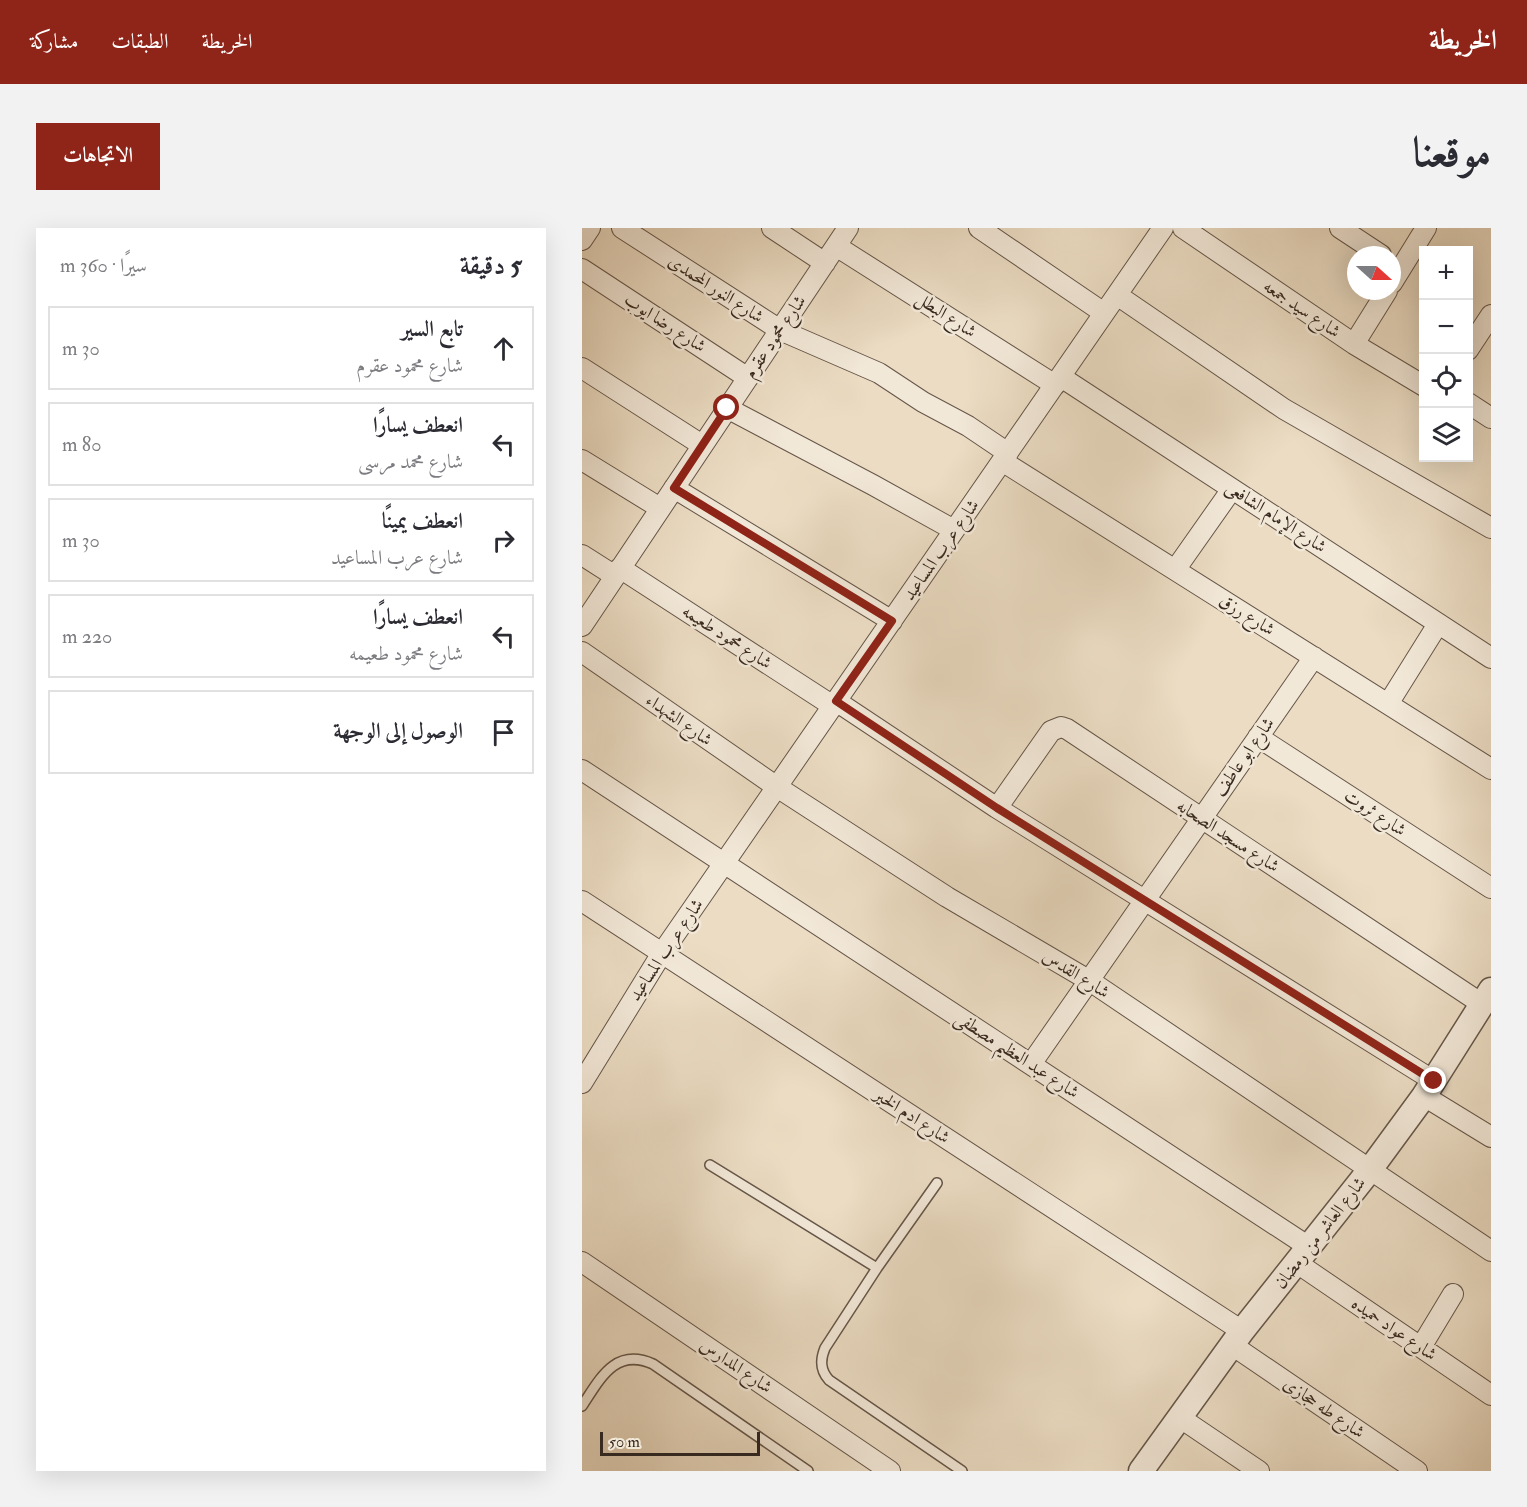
<!DOCTYPE html>
<html lang="ar">
<meta charset="utf-8">
<style>
body{margin:0;font-family:"IM FELL Double Pica",Amiri,serif;background:#f2f2f3;color:#2b2b33;direction:rtl}
.controls{position:absolute;right:18px;top:18px;display:grid;overflow:hidden;border-radius:0px;box-shadow:0 6px 24px #0002}
.controls button{width:54px;height:54px;display:grid;place-items:center;padding:0;border:0;border-bottom:2px solid #e1e1e2;background:#fff;color:#2b2b33;font:30px sans-serif}
.compass{position:absolute;left:765px;top:18px;width:54px;height:54px;border-radius:50%;background:#fff;box-shadow:0 6px 24px #0002;rotate:111deg}
.scale{position:absolute;left:18px;bottom:15px;width:160px;box-sizing:border-box;padding-left:6px;border:3px solid #392a20;border-top:0;font-size:16px;line-height:21px;white-space:nowrap;color:#392a20;-webkit-text-stroke:4px #f2e8d8;paint-order:stroke}
.stop{position:absolute;width:18px;height:18px;margin:-14px;border:4px solid #8f2418;border-radius:50%;background:#fff}
.stop.end{background:#8f2418;border-color:#fff;box-shadow:0 2px 6px #0008}
.list{margin:0;padding:0;list-style:none}
h2{display:flex;justify-content:space-between;align-items:center;height:78px;margin:0;padding:0 24px;font-size:26px}
h2 small{font-size:20px;font-weight:400;color:#7c7c81}
.list li{display:grid;grid-template-columns:39px 1fr auto;gap:18px;align-items:center;box-sizing:border-box;height:84px;margin:0 12px 12px;padding:0 12px;border:2px solid #e1e1e2;border-radius:0px}
.list b{display:block;font-size:22px;white-space:nowrap}
.list p{margin:0;font-size:20px;white-space:nowrap;color:#7c7c81}
.list em{font-size:20px;font-style:normal;color:#7c7c81}
.icon{flex:none;width:33px;height:33px;fill:none;stroke:currentColor;stroke-width:2;stroke-linecap:round;stroke-linejoin:round}
.map{position:relative;flex:none;width:909px;height:1243px;overflow:hidden;direction:ltr;border-radius:0px}
header{display:flex;align-items:center;gap:36px;box-sizing:border-box;height:84px;padding:0 30px;background:#8f2418;color:#fff}
header strong{font-size:28px}
nav{display:flex;gap:33px;margin-inline-start:auto;font-size:21px}
.intro{display:flex;align-items:center;justify-content:space-between;box-sizing:border-box;height:144px;padding:0 36px}
h1{margin:0;font-size:42px}
.button{padding:15px 27px;border-radius:0px;background:#8f2418;color:#fff;font-size:21px;font-weight:700}
main{display:flex;gap:36px;padding:0 36px}
aside{flex:1;background:#fff;border-radius:0px;box-shadow:0 6px 24px #0002}
.map>svg:first-child{display:block}
.lines{fill:none;stroke-linecap:round;stroke-linejoin:round}
.service-casing{stroke:#665649;stroke-width:12}
.minor-casing{stroke:#665649;stroke-width:22}
.tertiary-casing{stroke:#665649;stroke-width:27}
.service{stroke:#f2e8d8;stroke-width:9}
.minor{stroke:#f2e8d8;stroke-width:20}
.tertiary{stroke:#f2e8d8;stroke-width:24}
.route{stroke:#8f2418;stroke-width:8}
.labels{text-anchor:middle;dominant-baseline:central;stroke-width:5;stroke-linejoin:round;paint-order:stroke}
.street-label{font-size:18px;fill:#392a20;stroke:#f2e8d8}
</style>
<header>
<strong>الخريطة</strong>
<nav><a>الخريطة</a><a>الطبقات</a><a>مشاركة</a></nav>
</header>
<div class="intro"><h1>موقعنا</h1><a class="button">الاتجاهات</a></div>
<main>
<div class="map">
<svg width="909" height="1243" viewBox="0 0 909 1243">
<rect width="100%" height="100%" fill="#ebdcc3"/>
<filter id="stains"><feTurbulence type="fractalNoise" baseFrequency=".00333" numOctaves="4"/><feColorMatrix values="0 0 0 0 .2 0 0 0 0 .09 0 0 0 0 .02 0 0 0 .5 -.17"/></filter>
<radialGradient id="worn" r=".72"><stop offset=".6" stop-color="#630" stop-opacity="0"/><stop offset="1" stop-color="#630" stop-opacity=".3"/></radialGradient>
<g class="lines">
<!-- service casing -->
<g class="service-casing">
<path id="service" d="M128,937l167,103
M355,955l-60,85 -52,80c-5,12 -5,22 4,32l133,91
M0,1178c18,-27 33,-59 71,-42l155,107"/>
</g>
<!-- minor casing -->
<g class="minor-casing">
<path id="minor" d="M40,0l158,102 99,43 44,29 45,24 40,27
M190,0l53,35
M397,0l125,85
M601,0l171,116 70,42
M758,0l41,27
M0,12l8,-12
M254,18l219,139
M0,41l166,109
M810,55l34,-55
M535,67l167,114 207,119
M772,116l33,-53
M886,122l23,-35
M0,140l120,77
M479,149l430,281
M886,175l23,15
M145,180l146,77 81,45
M0,232l78,48
M420,233l489,308
M92,260l218,133
M0,327l33,21
M38,340l213,138
M593,342l57,-81
M0,398l266,-398
M0,424l195,135 170,110 143,84 401,270
M254,473l161,107 437,273
M806,476l50,-80
M676,509l233,151
M0,542l727,477
M415,580l54,-77 10,-4 6,2 415,275
M0,673l660,430
M449,836l283,-407
M0,855l80,-130 501,-725
M842,868l67,41
M0,1034l308,209
M715,1035l194,132
M650,1117l185,126
M839,1119l32,-53
M597,1189l80,54"/>
</g>
<!-- tertiary casing -->
<g class="tertiary-casing">
<path id="tertiary" d="M559,1243l101,-140 127,-160 55,-75 67,-106"/>
</g>
<!-- service -->
<use href="#service" class="service"/>
<!-- minor -->
<use href="#minor" class="minor"/>
<!-- tertiary -->
<use href="#tertiary" class="tertiary"/>
</g>
<g class="lines">
<!-- route -->
<path class="route" d="M145,180l-53,80 218,133 -56,80 161,107 437,273"/>
</g>
<g class="labels">
<!-- street labels -->
<g class="street-label">
<text transform="translate(134 61) rotate(33)">شارع النور المحمدى</text>
<text transform="translate(720 81) rotate(34)">شارع سيد جمعه</text>
<text transform="translate(364 87) rotate(33)">شارع البطل</text>
<text transform="translate(83 95) rotate(33)">شارع رضا ايوب</text>
<text transform="translate(193 109) rotate(-56)">شارع محمود عقرم</text>
<text transform="translate(694 289) rotate(33)">شارع الإمام الشافعى</text>
<text transform="translate(359 322) rotate(-55)">شارع عرب المساعيد</text>
<text transform="translate(665 387) rotate(32)">شارع رزق</text>
<text transform="translate(145 409) rotate(33)">شارع محمود طعيمه</text>
<text transform="translate(97 492) rotate(35)">شارع الشهداء</text>
<text transform="translate(662 529) rotate(-55)">شارع ابو عاطف</text>
<text transform="translate(793 585) rotate(33)">شارع ثروت</text>
<text transform="translate(646 608) rotate(33)">شارع مسجد الصحابه</text>
<text transform="translate(84 722) rotate(-56)">شارع عرب المساعيد</text>
<text transform="translate(494 746) rotate(32)">شارع القدس</text>
<text transform="translate(435 827) rotate(33)">شارع عبد العظيم مصطفى</text>
<text transform="translate(330 888) rotate(33)">شارع ادم الخير</text>
<text transform="translate(738 1005) rotate(-52)">شارع العاشر من رمضان</text>
<text transform="translate(812 1101) rotate(34)">شارع عواد حميده</text>
<text transform="translate(154 1138) rotate(34)">شارع المدارس</text>
<text transform="translate(742 1180) rotate(34)">شارع طه حجازى</text>
</g>
</g>
<rect width="100%" height="100%" filter="url(#stains)"/>
<rect width="100%" height="100%" fill="url(#worn)"/>
</svg>
<div class="controls">
<button>+</button>
<button>−</button>
<button><svg class="icon" aria-label="locate" viewBox="0 0 24 24"><circle cx="12" cy="12" r="6"/><path d="M12 2v4M12 18v4M2 12h4M18 12h4"/></svg></button>
<button><svg class="icon" aria-label="layers" viewBox="0 0 24 24"><path d="M12 4l9 5-9 5-9-5zM3 14l9 5 9-5"/></svg></button>
</div>
<svg class="compass" viewBox="-18 -18 36 36"><path d="M0-13l5 13h-10z" fill="#e53935"/><path d="M0 13l5-13h-10z" fill="#7c7c81"/></svg>
<div class="scale">50 m</div>
<div class="stop" style="left:145px;top:180px"></div>
<div class="stop end" style="left:852px;top:853px"></div>
</div>
<aside>
<h2>5 دقيقة<small>سيرًا · 360 m</small></h2>
<ul class="list">
<li><svg class="icon" aria-label="ahead" viewBox="0 0 24 24"><path d="M12 20V5M6 11l6-6 6 6"/></svg><div><b>تابع السير</b><p>شارع محمود عقرم</p></div><em>30 m</em></li>
<li><svg class="icon" aria-label="left" viewBox="0 0 24 24"><path d="M17 20v-9H6M10 6l-5 5 5 5"/></svg><div><b>انعطف يسارًا</b><p>شارع محمد مرسى</p></div><em>80 m</em></li>
<li><svg class="icon" aria-label="right" viewBox="0 0 24 24"><path d="M7 20v-9h11M14 6l5 5-5 5"/></svg><div><b>انعطف يمينًا</b><p>شارع عرب المساعيد</p></div><em>30 m</em></li>
<li><svg class="icon" aria-label="left" viewBox="0 0 24 24"><path d="M17 20v-9H6M10 6l-5 5 5 5"/></svg><div><b>انعطف يسارًا</b><p>شارع محمود طعيمه</p></div><em>220 m</em></li>
<li><svg class="icon" aria-label="arrive" viewBox="0 0 24 24"><path d="M6 21V4h12l-3 4 3 4H6"/></svg><div><b>الوصول إلى الوجهة</b></div></li>
</ul>
</aside>
</main>
